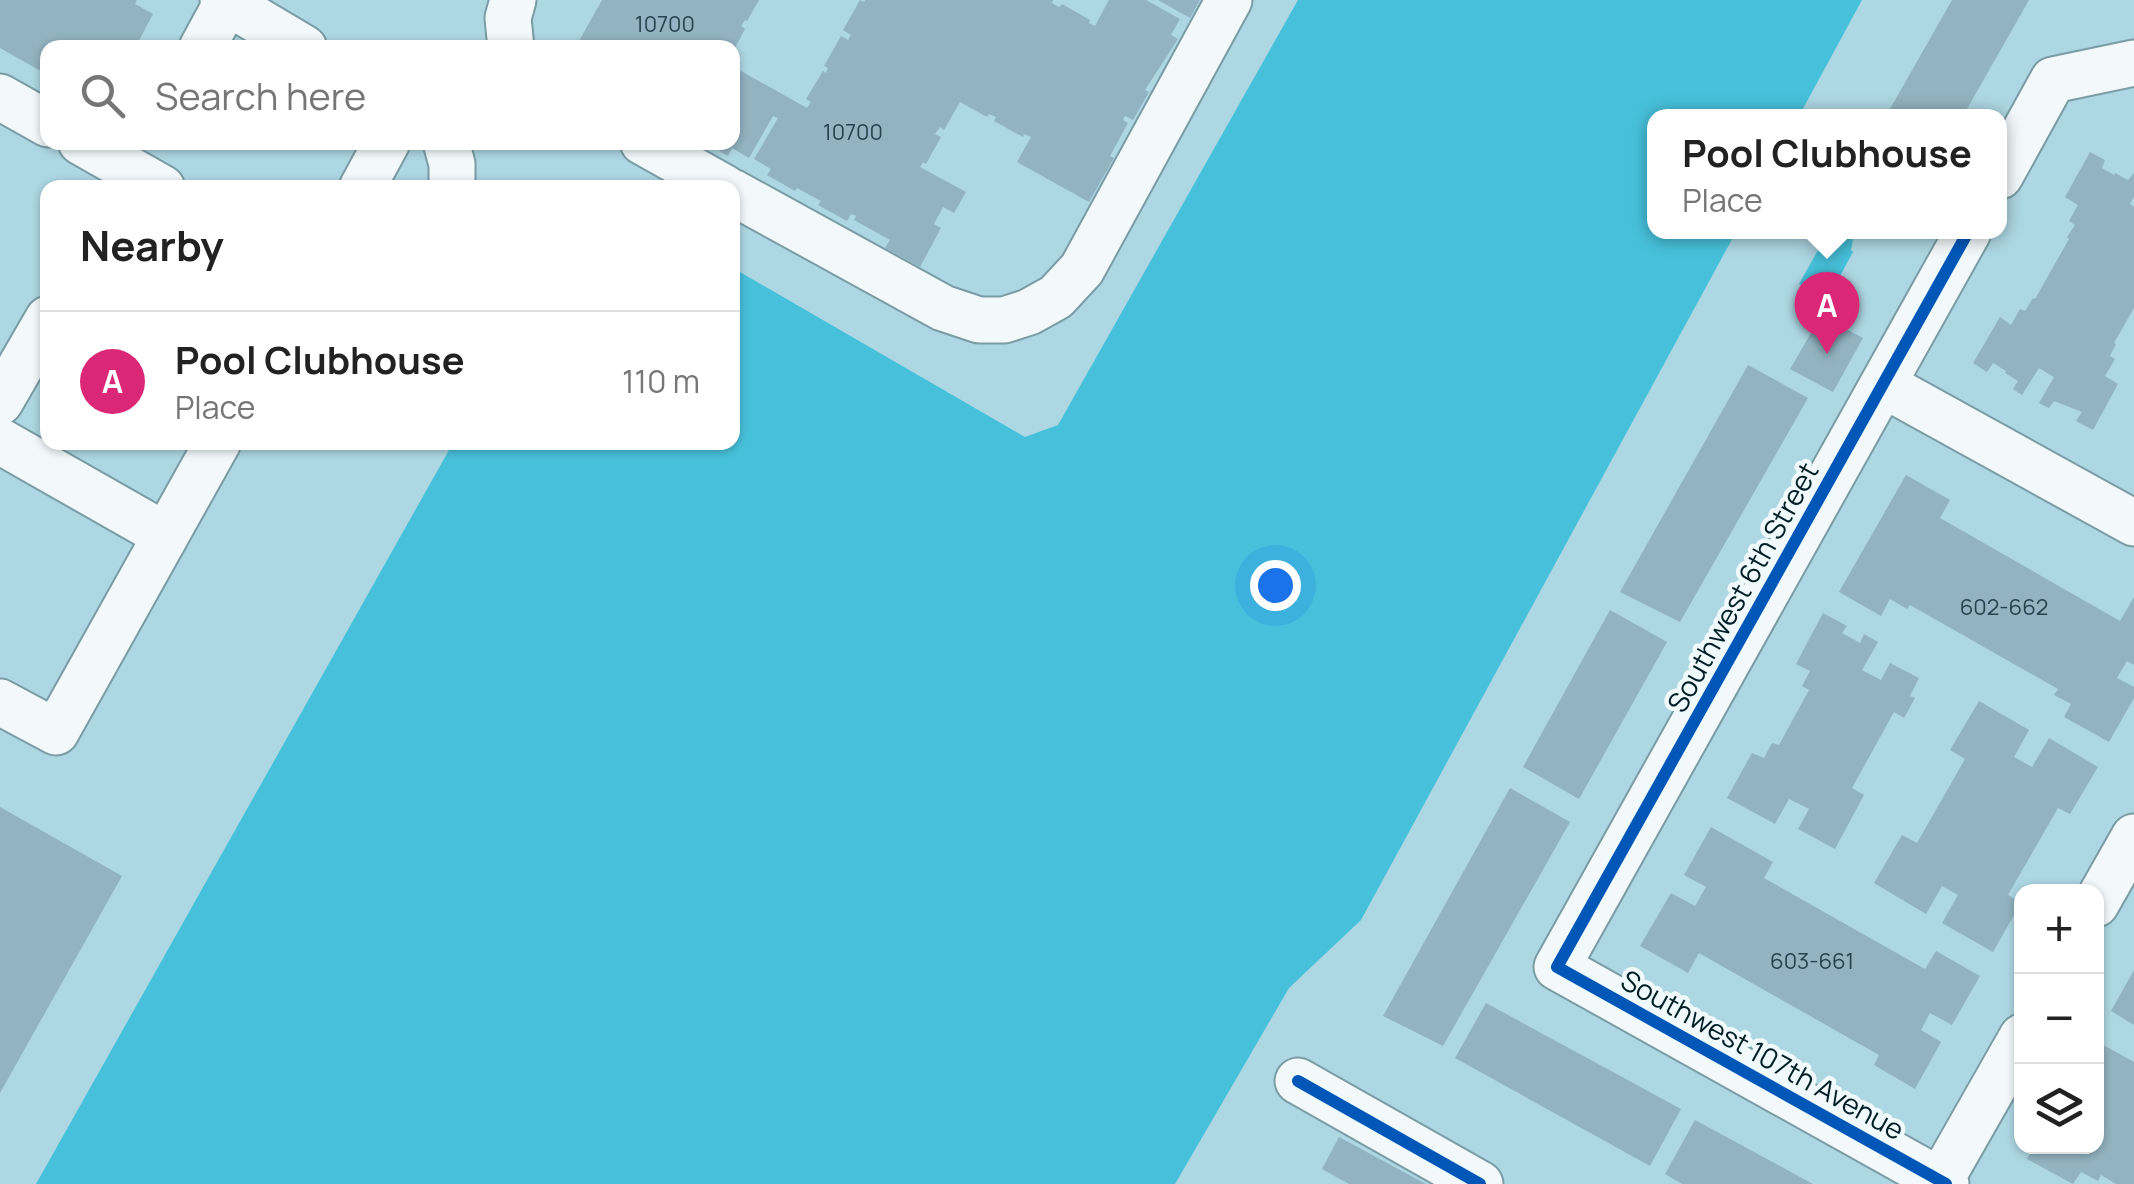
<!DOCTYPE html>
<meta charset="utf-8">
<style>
body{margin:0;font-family:Manrope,sans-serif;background:#f2f2f2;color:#222}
.controls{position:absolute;right:30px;bottom:30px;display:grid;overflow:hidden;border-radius:20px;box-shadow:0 2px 8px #0004}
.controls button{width:90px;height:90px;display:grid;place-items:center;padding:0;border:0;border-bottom:2px solid #e0e0e0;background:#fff;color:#222;font:50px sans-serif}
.you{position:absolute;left:1275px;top:585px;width:35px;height:35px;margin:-25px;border:8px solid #fff;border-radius:50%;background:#1a73e8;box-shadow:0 0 0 15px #1a73e833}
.badge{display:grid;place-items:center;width:65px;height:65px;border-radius:50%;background:#db2777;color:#fff;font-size:32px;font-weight:700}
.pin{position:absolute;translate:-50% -82px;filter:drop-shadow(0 2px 5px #0008)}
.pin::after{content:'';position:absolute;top:52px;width:35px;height:30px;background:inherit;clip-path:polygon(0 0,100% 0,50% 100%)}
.popup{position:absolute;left:1647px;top:109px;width:360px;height:130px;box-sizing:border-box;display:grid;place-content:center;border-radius:20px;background:#fff;filter:drop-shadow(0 2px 8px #0005);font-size:32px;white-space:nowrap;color:#767676}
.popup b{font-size:38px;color:#222}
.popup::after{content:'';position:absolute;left:50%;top:100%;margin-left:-20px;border:20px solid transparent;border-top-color:#fff}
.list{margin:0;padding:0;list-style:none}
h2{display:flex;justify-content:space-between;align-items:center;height:130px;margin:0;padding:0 40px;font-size:42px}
h2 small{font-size:32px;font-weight:400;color:#767676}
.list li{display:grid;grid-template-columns:65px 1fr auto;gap:30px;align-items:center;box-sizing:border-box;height:140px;padding:0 40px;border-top:2px solid #e0e0e0}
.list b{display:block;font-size:38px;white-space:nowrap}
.list p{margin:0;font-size:32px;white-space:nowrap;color:#767676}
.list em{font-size:32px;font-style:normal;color:#767676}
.icon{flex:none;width:55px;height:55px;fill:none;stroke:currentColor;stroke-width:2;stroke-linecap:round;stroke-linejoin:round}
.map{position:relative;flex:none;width:2134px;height:1184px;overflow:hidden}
.search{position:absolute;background:#fff;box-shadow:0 2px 8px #0004;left:40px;top:40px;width:700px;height:110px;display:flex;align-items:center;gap:25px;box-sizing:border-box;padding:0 35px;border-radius:20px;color:#767676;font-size:38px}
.panel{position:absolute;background:#fff;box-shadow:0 2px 8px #0004;left:40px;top:180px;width:700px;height:270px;border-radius:20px}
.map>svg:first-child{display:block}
.water{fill:#47c1db}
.building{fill:#92b3c1}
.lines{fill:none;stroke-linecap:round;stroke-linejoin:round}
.minor-casing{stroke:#7a9ca5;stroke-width:49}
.minor{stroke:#f3f9fb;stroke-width:45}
.cycleway-casing{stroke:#f0f9fb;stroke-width:19}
.cycleway{stroke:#0057b8;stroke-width:12}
.labels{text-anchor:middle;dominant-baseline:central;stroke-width:9;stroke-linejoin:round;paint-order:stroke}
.number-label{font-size:22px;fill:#24434d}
.street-label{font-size:28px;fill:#001e26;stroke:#f0f9fb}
</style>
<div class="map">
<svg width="2134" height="1184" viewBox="0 0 2134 1184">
<rect width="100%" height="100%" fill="#add7e3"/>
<!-- water -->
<path class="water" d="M1298,0h564l-63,116h-145v116h82l-375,688 -72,68 -114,196h-1139l417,-741 279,-1 1,-174 292,169 33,-12z
M1837,232c8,-1 12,0 16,7l-2,11 2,2 -26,48 -3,-2 -9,8 -6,-2 -7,-8 1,-9 -4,-3 27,-48 4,1z"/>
<!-- building -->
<path class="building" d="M0,0h137l-2,4 18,10 -18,34h-87v27l-48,-27z
M602,0h157l-12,21 -2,-1 -4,6 4,3 -10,19h-160z
M860,0l4,2 1,-2h188l-1,3 7,4 3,-3 28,16 -1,3 6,3 14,-26h37l34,19 -9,16 7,4 -33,51 4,2 -16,28 -8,-4 -2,4 5,3 -18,33 4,2 -25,44 -72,-40 14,-25 -7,-3 -1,3 -29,-16 2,-4 -7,-3 -2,3 -27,-15 -16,28 -4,-3 -5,7 6,3 -15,27 -3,-2 -3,5 46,25 -12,21 -11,-6 -9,17 7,4 -21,39 -35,-19 5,-8 -36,-20 2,-4 -5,-2 -4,7 -29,-16 3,-4 -24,-13 -2,3 -28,-16 4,-6 -17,-10 24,-41 -3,-1 -2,-1 -24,42 -17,-10 -4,8 -23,-14h27v-76l75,42 4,-6 -5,-3 17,-28 3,2 2,-5 -4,-2 17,-30 7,4 3,-5 -8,-5z
M1158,0h42l-10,18z
M1952,0h77l-66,116h-77z
M2090,152l15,8 -3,8 12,7 1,-2 13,7 6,-7v24l-4,7 4,3v101l-20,35 2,1 -6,12 5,3 -10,17 13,8 -25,46 -17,-9 6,-9 -28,-11 -5,7 -10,-5 15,-26 -15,-9 -17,27 -9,-6 5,-8 -13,-8 1,-2 -13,-8 -6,9 -14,-9 27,-46 11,8 9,-16 5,2 8,-13 2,1 34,-60 -2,-2 8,-12 -6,-4 9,-16 -13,-8z
M1821,316l42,22 -30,54 -43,-23z
M1748,365l60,33 -128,224 -60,-30z
M1906,475l44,25 -10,18 180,103 14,-24v68l-7,-4 -10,17 17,9v11l-25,44 -45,-25 7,-13 -17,-9 4,-6 -148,-84 -3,4 -17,-10 -9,17 -42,-24z
M1610,610l57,32 -88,157 -56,-32z
M1823,613l24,13 -5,7 18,10 4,-9 14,8 -16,28 19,10 9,-17 29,15 -9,18 5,2 -11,20 -10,-6 -42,76 12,7 -29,54 -37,-20 11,-20 -20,-10 -14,25 -48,-26 25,-45 12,5 8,-15 7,2 30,-55 -7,-4 8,-15 -14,-7z
M1979,701l50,29 -15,27 18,10 17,-29 49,29 -28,47 -12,-6 -50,87 13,8 -28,49 -51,-29 16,-28 -16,-9 -16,28 -52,-31 28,-48 15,8 48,-84 -15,-9z
M1510,788l60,34 -127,224 -60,-30z
M0,807l122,69 -122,217z
M1711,827l62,35 -9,16 161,91 11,-18 44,25 -28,49 -22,-12 -9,17 20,12 -26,47 -41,-24 5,-10 -180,-102 -11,20 -48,-27 31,-53 24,13 11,-19 -22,-12z
M2134,970v55l-23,-14z
M1486,1003l195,106 -31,57 -195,-108z
M2096,1041l38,21v122h-18l-15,-9 -3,6 -17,-9 -8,12 -46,-25 7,-13 11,3 1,-3h50z
M1695,1120l118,64h-131l-17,-10z
M1339,1137l87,47h-77l-27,-15z"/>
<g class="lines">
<!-- minor casing -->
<g class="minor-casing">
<path id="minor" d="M223,0l81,48
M202,48l25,-46
M511,48l-3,-30 5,-18
M0,97l48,27
M81,142l81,46
M446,142l6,22v24
M643,142l82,46
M2000,176l53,-96 81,-17
M362,188l25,-46
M732,192l211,116 36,12h25l25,-8 27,-15 26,-28 147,-269
M1884,385l250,138
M0,402l48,-83
M0,441l165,94
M0,702l56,30 162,-290
M2096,904l38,-67
M1298,1081l182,103
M1940,1181l82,-144
M1946,1184l-389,-217 411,-735"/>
</g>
<!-- minor -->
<use href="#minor" class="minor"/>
<!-- cycleway casing -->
<g class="cycleway-casing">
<path id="cycleway" d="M1298,1081l182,103
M1946,1184l-389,-217 411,-735"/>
</g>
<!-- cycleway -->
<use href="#cycleway" class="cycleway"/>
</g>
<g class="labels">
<!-- number labels -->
<g class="number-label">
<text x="665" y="24">10700</text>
<text x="853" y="132">10700</text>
<text x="2004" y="607">602-662</text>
<text x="1812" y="961">603-661</text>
</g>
<!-- street labels -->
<g class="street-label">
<text transform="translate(1742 587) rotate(-61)">Southwest 6th Street</text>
<text transform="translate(1763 1054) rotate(29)">Southwest 107th Avenue</text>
</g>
</g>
</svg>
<div class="controls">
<button>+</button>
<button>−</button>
<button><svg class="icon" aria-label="layers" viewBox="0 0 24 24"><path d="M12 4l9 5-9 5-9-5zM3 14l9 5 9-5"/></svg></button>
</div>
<div class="you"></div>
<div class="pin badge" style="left:1827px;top:354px">A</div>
<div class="popup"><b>Pool Clubhouse</b>Place</div>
<div class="search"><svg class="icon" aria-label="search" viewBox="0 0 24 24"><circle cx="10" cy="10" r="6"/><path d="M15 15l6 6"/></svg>Search here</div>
<section class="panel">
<h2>Nearby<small></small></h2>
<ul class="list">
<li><span class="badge">A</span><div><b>Pool Clubhouse</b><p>Place</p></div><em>110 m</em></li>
</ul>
</section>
</div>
